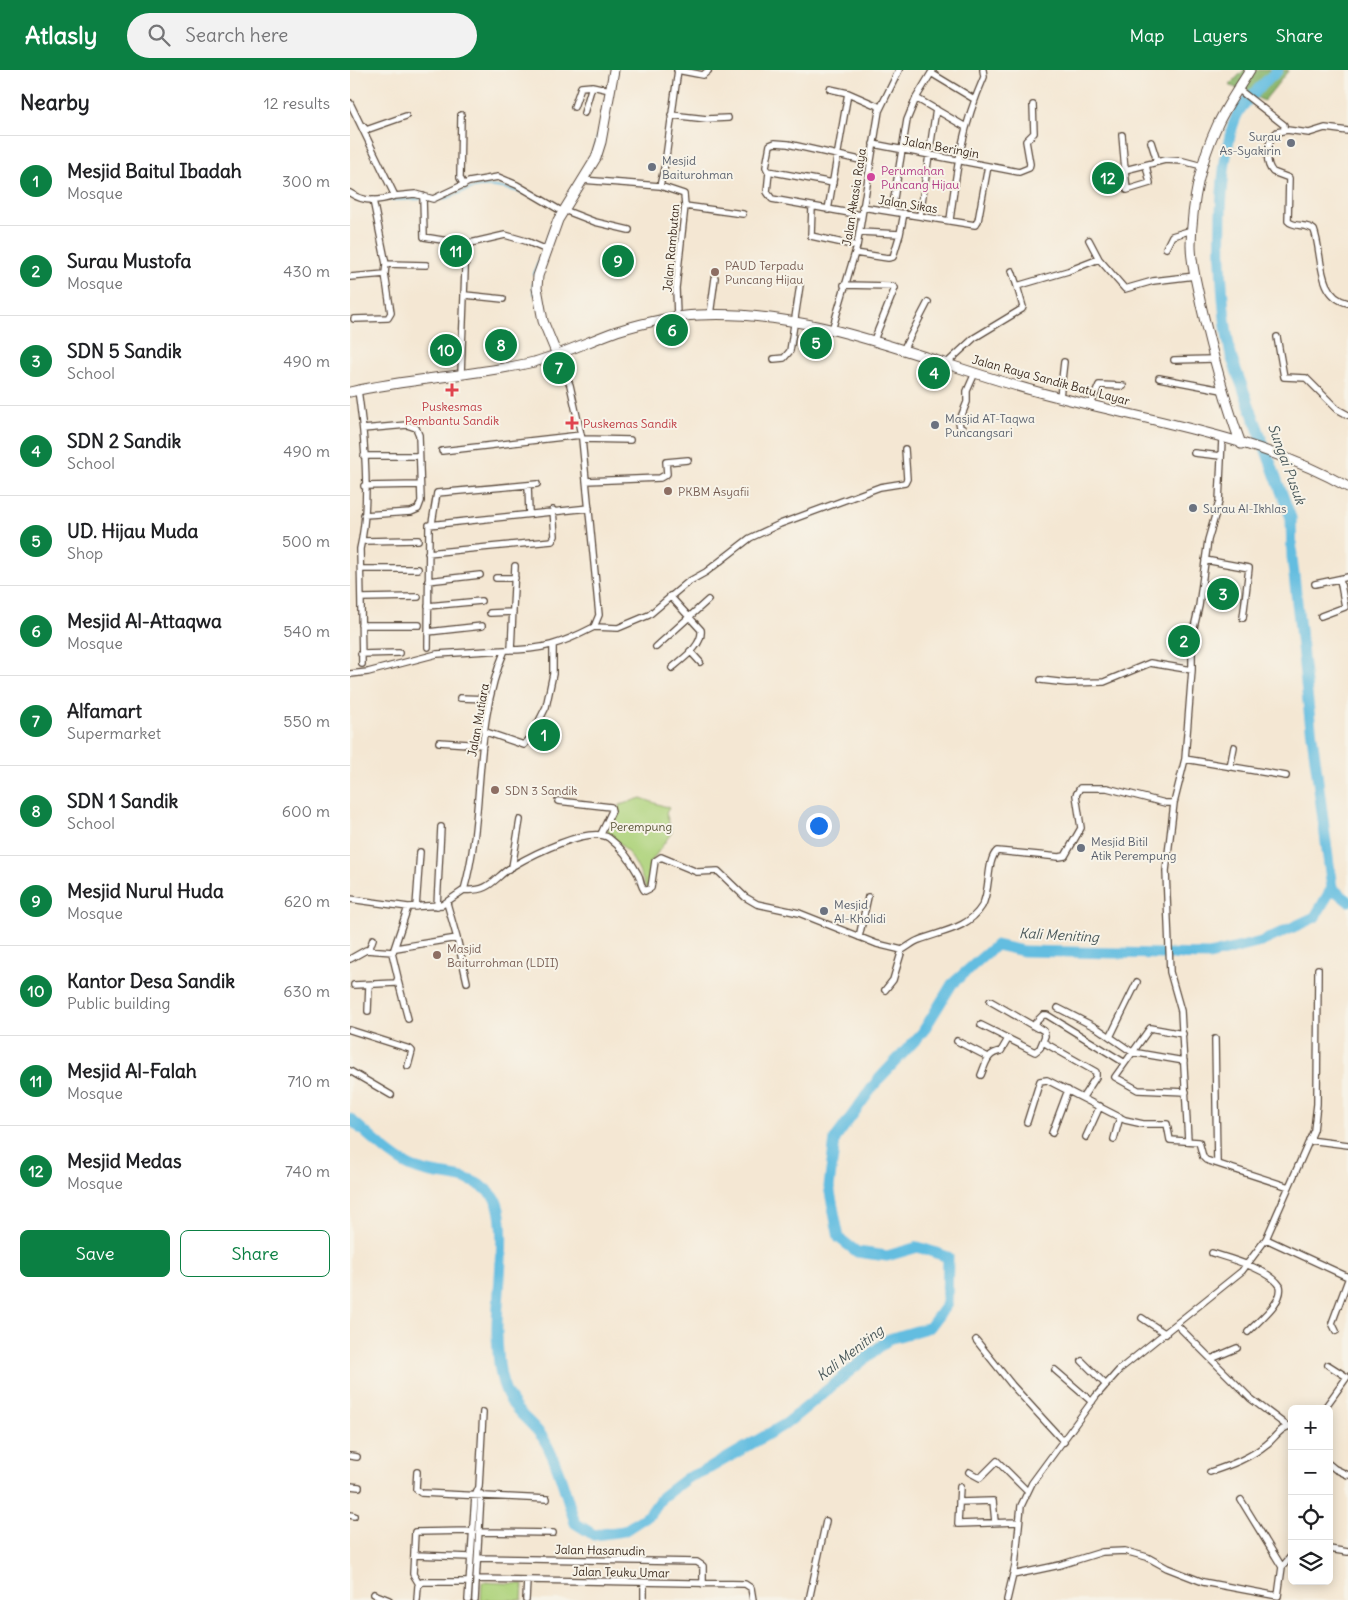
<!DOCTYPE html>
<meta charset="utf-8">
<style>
body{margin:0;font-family:Delius,sans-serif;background:#f2f2f2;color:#202124}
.controls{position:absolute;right:15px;bottom:15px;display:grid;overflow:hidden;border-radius:8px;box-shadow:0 2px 12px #0003}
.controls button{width:45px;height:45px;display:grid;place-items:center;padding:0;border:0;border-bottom:1px solid #e0e0e0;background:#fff;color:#202124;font:25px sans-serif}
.you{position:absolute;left:468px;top:755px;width:18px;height:18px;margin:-12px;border:4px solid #fff;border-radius:50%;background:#1a73e8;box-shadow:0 0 0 8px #1a73e833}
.badge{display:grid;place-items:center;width:32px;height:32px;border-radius:50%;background:#0b8043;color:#fff;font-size:16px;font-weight:700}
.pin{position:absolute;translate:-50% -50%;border:2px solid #fff;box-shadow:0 1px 5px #0006}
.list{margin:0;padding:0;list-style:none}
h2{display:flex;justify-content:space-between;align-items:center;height:65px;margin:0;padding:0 20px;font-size:21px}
h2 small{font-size:16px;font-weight:400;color:#757577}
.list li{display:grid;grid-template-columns:32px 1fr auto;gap:15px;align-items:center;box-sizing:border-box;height:90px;padding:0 20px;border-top:1px solid #e0e0e0}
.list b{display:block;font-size:19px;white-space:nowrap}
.list p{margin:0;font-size:16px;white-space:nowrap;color:#757577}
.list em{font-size:16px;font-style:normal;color:#757577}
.actions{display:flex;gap:10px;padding:15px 20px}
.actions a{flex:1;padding:11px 0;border:1px solid #0b8043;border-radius:8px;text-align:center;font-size:18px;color:#0b8043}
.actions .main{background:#0b8043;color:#fff}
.icon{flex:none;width:28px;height:28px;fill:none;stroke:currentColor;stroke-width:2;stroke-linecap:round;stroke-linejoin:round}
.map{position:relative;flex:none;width:998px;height:1530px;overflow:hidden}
header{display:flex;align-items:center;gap:30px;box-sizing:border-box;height:70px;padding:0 25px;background:#0b8043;color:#fff}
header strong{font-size:24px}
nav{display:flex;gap:28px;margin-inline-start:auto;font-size:18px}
.search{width:350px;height:45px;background:#f2f2f2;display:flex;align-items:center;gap:12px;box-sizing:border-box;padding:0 18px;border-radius:28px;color:#757577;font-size:19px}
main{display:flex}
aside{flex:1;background:#fff}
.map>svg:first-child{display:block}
.green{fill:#aed37c;stroke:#747e4d}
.forest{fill:#8ab56c;stroke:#627045}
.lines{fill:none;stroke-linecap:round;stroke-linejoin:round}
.stream{stroke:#63bde0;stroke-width:2}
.river{stroke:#63bde0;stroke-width:11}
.street-casing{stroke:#574639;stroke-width:8}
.secondary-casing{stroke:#574639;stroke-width:11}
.street{stroke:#fff;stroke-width:5.5}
.secondary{stroke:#fff;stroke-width:9}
.worship-dot{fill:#6b7280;stroke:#f7f3e8;stroke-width:2}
.hotel-dot{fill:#d1479c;stroke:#f7f3e8;stroke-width:2}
.education-dot{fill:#8d6e63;stroke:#f7f3e8;stroke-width:2}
.health-dot{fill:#e0444e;stroke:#f7f3e8;stroke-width:2}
.labels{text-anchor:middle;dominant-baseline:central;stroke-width:4;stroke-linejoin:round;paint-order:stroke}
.worship-label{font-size:12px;fill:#5b616d;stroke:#f7f3e8;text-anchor:start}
.street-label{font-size:12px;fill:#3b2a1e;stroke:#f7f3e8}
.hotel-label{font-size:12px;fill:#b23c85;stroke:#f7f3e8;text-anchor:start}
.education-label{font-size:12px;fill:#785e54;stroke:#f7f3e8;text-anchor:start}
.health-label{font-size:12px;fill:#be3a42;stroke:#f7f3e8}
.park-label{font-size:12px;fill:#585436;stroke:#f7f3e8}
.water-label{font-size:14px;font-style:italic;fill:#475658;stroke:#f7f3e8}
</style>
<header>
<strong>Atlasly</strong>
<div class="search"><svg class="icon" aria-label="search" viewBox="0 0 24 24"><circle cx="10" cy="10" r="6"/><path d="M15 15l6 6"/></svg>Search here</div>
<nav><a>Map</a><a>Layers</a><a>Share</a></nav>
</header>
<main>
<aside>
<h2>Nearby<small>12 results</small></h2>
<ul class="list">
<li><span class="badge">1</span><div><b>Mesjid Baitul Ibadah</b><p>Mosque</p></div><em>300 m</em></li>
<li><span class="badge">2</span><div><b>Surau Mustofa</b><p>Mosque</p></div><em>430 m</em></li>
<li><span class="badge">3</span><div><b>SDN 5 Sandik</b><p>School</p></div><em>490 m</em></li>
<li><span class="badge">4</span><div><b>SDN 2 Sandik</b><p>School</p></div><em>490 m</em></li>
<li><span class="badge">5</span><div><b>UD. Hijau Muda</b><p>Shop</p></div><em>500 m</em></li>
<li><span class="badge">6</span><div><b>Mesjid Al-Attaqwa</b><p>Mosque</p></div><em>540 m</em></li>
<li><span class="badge">7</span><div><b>Alfamart</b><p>Supermarket</p></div><em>550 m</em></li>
<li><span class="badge">8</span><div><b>SDN 1 Sandik</b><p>School</p></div><em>600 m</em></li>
<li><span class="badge">9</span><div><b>Mesjid Nurul Huda</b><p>Mosque</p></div><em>620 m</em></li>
<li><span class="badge">10</span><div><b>Kantor Desa Sandik</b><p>Public building</p></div><em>630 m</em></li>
<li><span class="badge">11</span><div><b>Mesjid Al-Falah</b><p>Mosque</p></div><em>710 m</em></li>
<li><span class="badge">12</span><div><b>Mesjid Medas</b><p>Mosque</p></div><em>740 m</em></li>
</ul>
<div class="actions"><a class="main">Save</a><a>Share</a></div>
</aside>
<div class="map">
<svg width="998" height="1530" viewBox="0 0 998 1530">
<rect width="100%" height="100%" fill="#f7f3e8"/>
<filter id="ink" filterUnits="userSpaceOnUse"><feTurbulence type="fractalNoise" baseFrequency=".02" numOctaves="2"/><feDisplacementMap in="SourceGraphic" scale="10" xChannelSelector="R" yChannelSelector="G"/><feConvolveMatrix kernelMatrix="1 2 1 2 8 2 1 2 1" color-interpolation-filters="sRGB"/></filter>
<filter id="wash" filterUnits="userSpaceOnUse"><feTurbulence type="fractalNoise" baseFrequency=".0096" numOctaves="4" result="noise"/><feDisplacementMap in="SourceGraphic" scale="20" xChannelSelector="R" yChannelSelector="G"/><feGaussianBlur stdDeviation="1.12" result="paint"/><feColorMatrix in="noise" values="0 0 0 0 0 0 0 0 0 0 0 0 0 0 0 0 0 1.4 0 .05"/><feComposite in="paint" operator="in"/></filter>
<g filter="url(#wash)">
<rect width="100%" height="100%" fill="#f4e7d3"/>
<!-- green -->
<path class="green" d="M291,728l28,10 -3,5 6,19 -19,27 -5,29h-2c-9,-24 -18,-41 -40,-55l14,-28z
M132,1512l41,2 -1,16h-41z"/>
<!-- forest -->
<path class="forest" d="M894,0h45l-25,31 -35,-16z"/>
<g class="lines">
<!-- stream -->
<path class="stream" d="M240,90l8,-24
M41,130l30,-1
M75,130c17,3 30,-6 45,-11 19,-6 36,0 55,4
M194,176l14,-34
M184,204l5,-14
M183,214l1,10"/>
<!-- river -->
<path class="river" d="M928,0c-12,12 -34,30 -41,45 -23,50 -19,191 -5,244l59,159 1,39 18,163 22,168
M0,1049c17,14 46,44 67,50 28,10 53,2 76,27 18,20 2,110 4,139 1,24 2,52 18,72 9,12 22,20 30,34 14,26 21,54 30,82l19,12 30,-4 26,-17 12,-17 25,-19 23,-10 77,-45 102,-84 41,-12 17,-23 1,-47 -30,-10 -31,9 -30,-4 -18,-14 -10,-51 6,-48 42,-58 45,-48 30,-49 44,-39 27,6 186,4 52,-13 54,-25 17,-29 16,13"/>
</g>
</g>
<g filter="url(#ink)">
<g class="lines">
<!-- street casing -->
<g class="street-casing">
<path id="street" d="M327,0l26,5 5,-4
M581,3l43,26
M480,19l18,4 32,14
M888,19l46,36v5
M566,28l48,28
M0,33l45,93 20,-2 18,5 36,-17 29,-5 19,8 46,27
M224,37l7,-20 11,-1 18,4
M234,43l8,-27
M111,45l-1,63 4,7
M321,45l36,4 21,-1
M13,56l3,4 40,-14
M998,61l-23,-3 -16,5 -22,-3 -10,2c-10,7 -13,31 -4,40l16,6 -1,43c6,7 18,2 26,9 9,23 2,66 34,73
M772,65l3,35 40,-10 18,1 19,5
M801,72l6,19
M523,74l146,28 10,-4 1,-4 -4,-23 8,-8 -1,-28
M775,100l2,20 23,-7 -4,-18
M419,102l-2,20 5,7 89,16
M232,110l78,6 24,8 1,12 -9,82 1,29
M483,113l-65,-12 -2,-4 4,-22 5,-2 13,1 81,18
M310,116l5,-22 13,-94
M0,123c15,10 29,8 45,3
M73,126l1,41 42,7 39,-9 21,6 21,9
M335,136l58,8
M462,137l-1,29 46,10
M512,137l113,18 3,-4 10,-55
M214,140l31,12 34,8
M478,140l20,-117
M542,140l15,-90 9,-22 17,-28
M570,145l16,-106
M600,150c7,-54 12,-93 34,-143l-1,-7
M509,162l41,2
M739,170l10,19
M816,178l6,-12 20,-6
M505,183l33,5 5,-1 7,-23 4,-21
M36,194l40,1
M662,201l5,15
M0,207l35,-3
M494,215l48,1 3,2 -21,52
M115,225l38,4
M360,245l5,-37
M4,249l34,-1 3,-5 -6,-39 1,-10 -13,-64
M482,260l25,-84 22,-135 20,-41
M927,267l7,40 22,1 31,31 11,6
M553,280l25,-48
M424,289l10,-1 6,-7 10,-66
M824,290l39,-1
M596,294l28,-26 48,-29 1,-2 -6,-21 51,-15 31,-12 26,30 28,-8 42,-5
M111,304l5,-130
M809,308l63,12
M8,320c7,49 13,111 2,159l2,115
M710,327l4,-35
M741,334l8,-19 24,1
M13,359l44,-4 9,3 3,7 2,66 -3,8 -7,3 -47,3
M613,359l-3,-2 -1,-5 8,-20v-11l8,-18
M232,369l48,1
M92,381l139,-16
M844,383l27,3
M14,386h55
M236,411l74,-3 7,-4 -1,-12 22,-2
M178,415l1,28
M14,416l56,-1
M82,453l5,-30 100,-9
M13,471l55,-1
M78,483l124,-12 3,-5 -2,-26
M855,490l44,8 -6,50
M11,499h57
M146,508h19
M78,511l52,-6
M965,514l33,-7
M320,526l31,34c2,16 -19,29 -29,38
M11,528l57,-1
M78,536l53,-5
M140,543l23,-1
M971,546l24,-9 -5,-28
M11,555h58
M244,557l24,1 31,-13 39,-33 18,-10 44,-34 30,-14 100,-37 25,-4 2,-4 -2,-30
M78,562l54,-6
M78,577l1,-122 160,-17
M306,577l52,-47
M161,580l4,-84
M340,581l10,11
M11,584l38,-1
M0,604l18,-2 69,-18 68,-4
M691,610l26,3 37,-1 46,-19 42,7
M110,628l29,1
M136,662l38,13 7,-8 15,-30 7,-33v-28
M89,672l44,3
M835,689l101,17
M880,697l4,-20
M208,731l53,6 1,4 -11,23
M824,733l-8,68 4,101 11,39 7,130
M162,797l8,-47
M114,820c28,2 29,-12 49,-24 19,-11 77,-41 96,-28 12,9 22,23 29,36 3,5 2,12 7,17l6,-3 4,-27 6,-4 36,15 21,-1 27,26 12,7 42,9 78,31 25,6c6,-3 11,-8 17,-10 23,-9 49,-11 63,-34 9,-16 4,-45 15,-55l62,6 6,-1 16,-28 -5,-33 4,-7h27l58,15h9l11,-44 7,-89v-34l7,-30 9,-66 11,-38 3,-63
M0,829l58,8
M87,836l4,-79
M66,837l4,-55
M509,867l9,-40
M107,868l10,44
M46,878l61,-10 -10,-35
M19,880l4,-11
M0,889l16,-9 27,2 15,-45 34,-2 22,-15c22,-78 8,-164 41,-240 38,0 56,-6 89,-23l5,-12 -17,-176 -12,-54 -13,-30
M48,911l10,38
M4,915l42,-2 2,-5 -6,-25
M535,920l8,-10 9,-30
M640,931l47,27
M708,938l39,20 35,24 52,9
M18,941l1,-26
M631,955l54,27 5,-4 5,-12 -1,-5 -8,-5v-4l7,-7h4l78,48
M0,960l60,19 2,2 -4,15
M833,964l-33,-6 -35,49 23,13 48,2
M760,967l27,-55
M865,969l2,124
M607,971l31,16
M693,972l53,30v5l-13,20
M0,1001l41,24
M631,1005c5,-12 6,-22 20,-24l7,-12
M677,1052l13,-41 7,-1 78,40 18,4h24l3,16 29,2 4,15 3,3 83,27
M702,1063l16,-43
M736,1067l14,-31
M764,1069l6,-22
M959,1070l39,5
M916,1169l82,38
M862,1183c19,6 57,16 68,33 4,16 -22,35 -32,46
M792,1248l24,16
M827,1255l73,73 37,28
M986,1261l-4,-8 16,-43
M626,1270l36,45 52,57
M861,1289l26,-11
M732,1291l24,24
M705,1300l37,32
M974,1339l23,-32 -19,-12
M0,1386l7,1
M979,1394l6,5 13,6
M67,1402l-1,17 5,4 126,6
M619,1402l11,6 17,-17 30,30
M860,1402c21,-7 40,-14 57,-28 8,-6 14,-18 25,-18
M0,1416l9,1
M610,1417l-2,37 60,-2
M891,1430l41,67
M609,1432l34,-1 2,21
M0,1445l4,1
M129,1462l74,1
M979,1479l19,3
M64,1485l57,2
M128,1488l219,4 6,4v18
M663,1505l47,-10 42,-13 23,-1 22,6 20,11 36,14 75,14 4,-29 10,-12
M126,1509l269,5 6,4 2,12
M69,1514l-6,-10 2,-42 57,-1
M24,1524l15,6
M67,1530l1,-14 4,-4h47
M118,1530l7,-104 4,-9 4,-75
M125,1530l6,-106
M176,1530l1,-20
M294,1530v-17
M459,1530l17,-79
M657,1530l8,-34 6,-60 11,-23 64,-87 24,-27 122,-98 24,-32 48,-109 3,-26 1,-135"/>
</g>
<!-- secondary casing -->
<g class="secondary-casing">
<path id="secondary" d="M207,285l-14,-34 -6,-33 1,-12 20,-56 38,-62 5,-16 13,-72
M0,322c61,-14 124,-16 184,-30 29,-8 55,-21 83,-31 26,-8 55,-15 82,-16 116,-6 223,45 332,75 104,29 222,43 317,97
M891,374c-17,-46 -29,-91 -40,-139 -4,-20 -10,-40 -10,-60 1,-40 9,-83 26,-119 9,-20 22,-38 33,-56"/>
</g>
<!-- street -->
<use href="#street" class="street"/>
<!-- secondary -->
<use href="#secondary" class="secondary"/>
</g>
</g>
<!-- markers -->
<g class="worship-dot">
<circle cx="941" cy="73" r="5"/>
<circle cx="302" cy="97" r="5"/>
<circle cx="585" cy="355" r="5"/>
<circle cx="843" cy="438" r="5"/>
<circle cx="731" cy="778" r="5"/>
<circle cx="474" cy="841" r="5"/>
</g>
<circle class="hotel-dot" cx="521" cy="107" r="5"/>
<g class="education-dot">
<circle cx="365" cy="202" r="5"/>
<circle cx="318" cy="421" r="5"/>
<circle cx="145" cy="720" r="5"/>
<circle cx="87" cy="885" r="5"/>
</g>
<g class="health-dot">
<path d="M99.5 312.5h5v5h5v5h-5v5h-5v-5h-5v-5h5z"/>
<path d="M219.5 345.5h5v5h5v5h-5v5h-5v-5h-5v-5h5z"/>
</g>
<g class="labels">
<!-- worship labels -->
<g class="worship-label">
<text x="931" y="66" text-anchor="end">Surau<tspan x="931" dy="14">As-Syakirin</tspan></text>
<text x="312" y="90">Mesjid<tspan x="312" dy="14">Baiturohman</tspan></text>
<text x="595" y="348">Masjid AT-Taqwa<tspan x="595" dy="14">Puncangsari</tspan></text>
<text x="853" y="438">Surau Al-Ikhlas</text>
<text x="741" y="771">Mesjid Bitil<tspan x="741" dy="14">Atik Perempung</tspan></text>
<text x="484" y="834">Mesjid<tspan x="484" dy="14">Al-Kholidi</tspan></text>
</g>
<!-- street labels -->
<g class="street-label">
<text transform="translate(591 77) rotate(10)">Jalan Beringin</text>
<text transform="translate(504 127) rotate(-81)">Jalan Akasia Raya</text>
<text transform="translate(558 134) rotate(9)">Jalan Sikas</text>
<text transform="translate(321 178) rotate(-85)">Jalan Rambutan</text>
<text transform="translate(701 310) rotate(15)">Jalan Raya Sandik Batu Layar</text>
<text transform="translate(128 650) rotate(-80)">Jalan Mutiara</text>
<text transform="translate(250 1480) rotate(1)">Jalan Hasanudin</text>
<text transform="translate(271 1502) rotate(1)">Jalan Teuku Umar</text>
</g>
<!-- hotel labels -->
<g class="hotel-label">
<text x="531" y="100">Perumahan<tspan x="531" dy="14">Puncang Hijau</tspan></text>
</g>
<!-- education labels -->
<g class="education-label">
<text x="375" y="195">PAUD Terpadu<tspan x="375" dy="14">Puncang Hijau</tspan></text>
<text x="328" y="421">PKBM Asyafii</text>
<text x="155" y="720">SDN 3 Sandik</text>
<text x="97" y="878">Masjid<tspan x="97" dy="14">Baiturrohman (LDII)</tspan></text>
</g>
<!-- health labels -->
<g class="health-label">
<text x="102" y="336">Puskesmas<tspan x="102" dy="14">Pembantu Sandik</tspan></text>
<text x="233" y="353" text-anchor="start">Puskemas Sandik</text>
</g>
<!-- park labels -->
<g class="park-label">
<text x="291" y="756">Perempung</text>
</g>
<!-- water labels -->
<g class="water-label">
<text transform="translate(937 394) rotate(70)">Sungai Pusuk</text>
<text transform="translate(709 865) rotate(3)">Kali Meniting</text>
<text transform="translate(500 1283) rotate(-38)">Kali Meniting</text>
</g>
</g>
</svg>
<div class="controls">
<button>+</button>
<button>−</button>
<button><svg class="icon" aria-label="locate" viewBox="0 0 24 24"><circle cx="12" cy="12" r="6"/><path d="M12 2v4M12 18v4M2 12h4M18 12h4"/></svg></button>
<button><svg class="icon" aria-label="layers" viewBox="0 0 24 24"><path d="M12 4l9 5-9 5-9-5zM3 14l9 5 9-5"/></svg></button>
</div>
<div class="you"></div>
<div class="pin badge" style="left:194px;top:665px">1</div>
<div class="pin badge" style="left:834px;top:571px">2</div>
<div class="pin badge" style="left:873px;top:524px">3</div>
<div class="pin badge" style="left:584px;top:303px">4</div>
<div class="pin badge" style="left:466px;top:273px">5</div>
<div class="pin badge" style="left:322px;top:260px">6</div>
<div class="pin badge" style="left:209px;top:298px">7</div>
<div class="pin badge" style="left:151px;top:275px">8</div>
<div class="pin badge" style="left:268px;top:191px">9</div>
<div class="pin badge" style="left:96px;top:280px">10</div>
<div class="pin badge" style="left:106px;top:181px">11</div>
<div class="pin badge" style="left:758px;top:108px">12</div>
</div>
</main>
